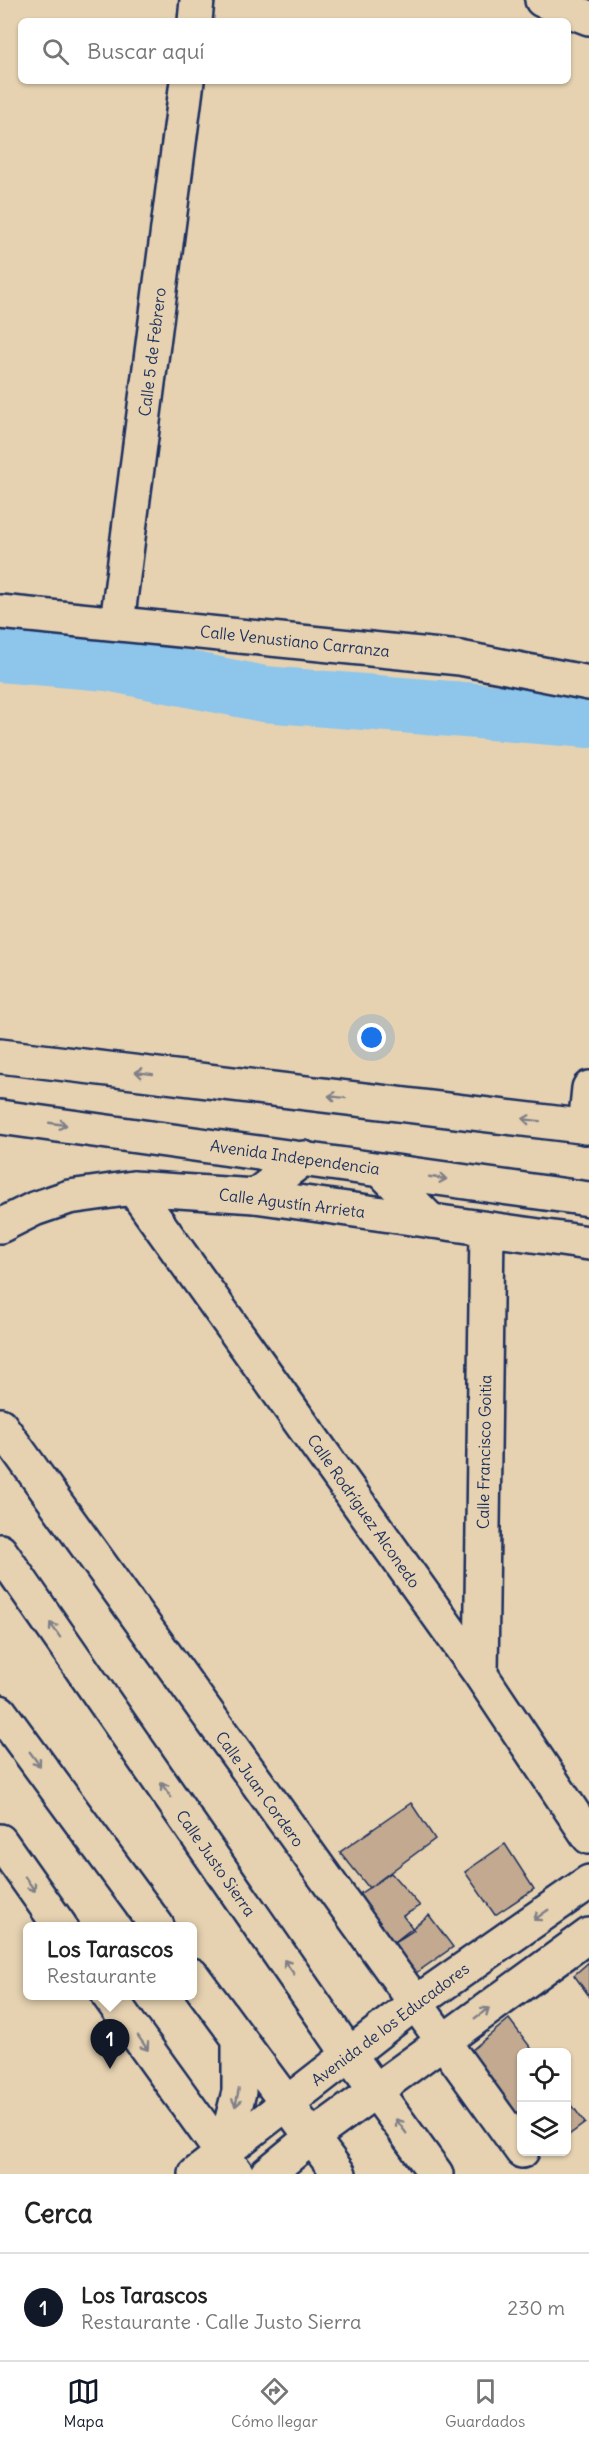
<!DOCTYPE html>
<html lang="es">
<meta charset="utf-8">
<style>
body{margin:0;font-family:Delius,sans-serif;background:#f2f2f2;color:#222}
.controls{position:absolute;right:18px;bottom:18px;display:grid;overflow:hidden;border-radius:9px;box-shadow:0 2px 4px #0004}
.controls button{width:54px;height:54px;display:grid;place-items:center;padding:0;border:0;border-bottom:2px solid #e0e0e0;background:#fff;color:#222;font:30px sans-serif}
.you{position:absolute;left:372px;top:1038px;width:21px;height:21px;margin:-15px;border:4px solid #fff;border-radius:50%;background:#1a73e8;box-shadow:0 0 0 9px #1a73e833}
.badge{display:grid;place-items:center;width:39px;height:39px;border-radius:50%;background:#111827;color:#fff;font-size:20px;font-weight:700}
.pin{position:absolute;translate:-50% -50px;filter:drop-shadow(0 2px 3px #0008)}
.pin::after{content:'';position:absolute;top:32px;width:21px;height:18px;background:inherit;clip-path:polygon(0 0,100% 0,50% 100%)}
.popup{position:absolute;left:23px;top:1922px;width:174px;height:78px;box-sizing:border-box;display:grid;place-content:center;border-radius:9px;background:#fff;filter:drop-shadow(0 2px 4px #0005);font-size:20px;white-space:nowrap;color:#767676}
.popup b{font-size:22px;color:#222}
.popup::after{content:'';position:absolute;left:50%;top:100%;margin-left:-12px;border:12px solid transparent;border-top-color:#fff}
.list{margin:0;padding:0;list-style:none}
h2{display:flex;justify-content:space-between;align-items:center;height:78px;margin:0;padding:0 24px;font-size:26px}
h2 small{font-size:20px;font-weight:400;color:#767676}
.list li{display:grid;grid-template-columns:39px 1fr auto;gap:18px;align-items:center;box-sizing:border-box;height:108px;padding:0 24px;border-top:2px solid #e0e0e0}
.list b{display:block;font-size:22px;white-space:nowrap}
.list p{margin:0;font-size:20px;white-space:nowrap;color:#767676}
.list em{font-size:20px;font-style:normal;color:#767676}
.icon{flex:none;width:33px;height:33px;fill:none;stroke:currentColor;stroke-width:2;stroke-linecap:round;stroke-linejoin:round}
.map{position:relative;flex:none;width:589px;height:2174px;overflow:hidden}
.search{position:absolute;background:#fff;box-shadow:0 2px 4px #0004;left:18px;right:18px;top:18px;height:66px;display:flex;align-items:center;gap:15px;box-sizing:border-box;padding:0 21px;border-radius:9px;color:#767676;font-size:22px}
.sheet{height:186px;background:#fff}
nav{display:flex;justify-content:space-around;align-items:center;box-sizing:border-box;height:84px;border-top:2px solid #e0e0e0;background:#fff;font-size:16px;color:#767676}
nav a{display:grid;justify-items:center;gap:3px}
nav .on{color:#111827}
.map>svg:first-child{display:block}
.lines{fill:none;stroke-linecap:round;stroke-linejoin:round}
.river{stroke:#8dc5eb;stroke-width:56}
.building{fill:#c2a990;stroke:#1b2f5e;stroke-width:1.5}
.street-casing{stroke:#1b2f5e;stroke-width:38}
.secondary-casing{stroke:#1b2f5e;stroke-width:38}
.primary-casing{stroke:#1b2f5e;stroke-width:38}
.street{stroke:#e6d2b1;stroke-width:33}
.secondary{stroke:#e6d2b1;stroke-width:33}
.primary{stroke:#e6d2b1;stroke-width:33}
.oneway{stroke:#808088}
.labels{text-anchor:middle;dominant-baseline:central;stroke-width:5;stroke-linejoin:round;paint-order:stroke}
.street-label{font-size:16px;fill:#1b2f5e;stroke:#e6d2b1}
</style>
<div class="map">
<svg width="589" height="2174" viewBox="0 0 589 2174">
<rect width="100%" height="100%" fill="#e6d2b1"/>
<filter id="ink" filterUnits="userSpaceOnUse"><feTurbulence type="fractalNoise" baseFrequency=".0167" numOctaves="2"/><feDisplacementMap in="SourceGraphic" scale="12" xChannelSelector="R" yChannelSelector="G"/><feConvolveMatrix kernelMatrix="1 2 1 2 8 2 1 2 1" color-interpolation-filters="sRGB"/></filter>
<g filter="url(#ink)">
<g class="lines">
<!-- river -->
<path class="river" d="M0,654l108,9 156,31 325,26"/>
</g>
<!-- building -->
<path class="building" d="M411,1803l24,36 -66,49 -29,-36z
M505,1844l29,45 -39,26 -30,-43z
M391,1873l29,33 -17,10 11,14 -23,15 -36,-48z
M429,1915l24,32 -40,28 -22,-30z
M589,1962v34l-15,-21z
M509,2019l25,33h-12v76l-55,-74z
M566,2097l19,26 -19,14z"/>
<g class="lines">
<!-- street casing -->
<g class="street-casing">
<path id="street" d="M195,21l2,-21
M117,623l70,-542
M585,1127l4,-39
M133,1188l348,487 108,162
M0,1226l34,-17 35,-12 64,-9 122,8 334,47
M0,1425l522,726
M481,1675l6,-446
M0,1841l60,85
M109,1996l128,178
M196,2174l218,-170 175,-122
M267,2174l45,-37 277,-202"/>
</g>
<!-- secondary casing -->
<g class="secondary-casing">
<path id="secondary" d="M542,0l47,18
M0,612l460,46 129,25
M0,1056l589,71
M0,1117l589,82
M381,1170l50,51
M255,1196l49,-38"/>
</g>
<!-- primary casing -->
<g class="primary-casing">
<path id="primary" d="M0,1551l348,502 88,121
M0,1712l157,214
M192,1975l147,199
M223,2155l16,-63v-53"/>
</g>
<!-- street -->
<use href="#street" class="street"/>
<!-- secondary -->
<use href="#secondary" class="secondary"/>
<!-- primary -->
<use href="#primary" class="primary"/>
</g>
<!-- one-way arrows -->
<defs><path id="oneway-shaft" d="M-6 0H5M1.5-3L5.5 0L1.5 3" fill="none" stroke-width="1.6" stroke-linecap="round" stroke-linejoin="round" transform="scale(1.5)"/></defs>
<g class="oneway">
<use href="#oneway-shaft" transform="translate(144 1073) rotate(-173)"/>
<use href="#oneway-shaft" transform="translate(337 1097) rotate(-173)"/>
<use href="#oneway-shaft" transform="translate(531 1120) rotate(-173)"/>
<use href="#oneway-shaft" transform="translate(58 1124) rotate(8)"/>
<use href="#oneway-shaft" transform="translate(438 1178) rotate(8)"/>
<use href="#oneway-shaft" transform="translate(55 1630) rotate(-125)"/>
<use href="#oneway-shaft" transform="translate(35 1759) rotate(54)"/>
<use href="#oneway-shaft" transform="translate(166 1790) rotate(-125)"/>
<use href="#oneway-shaft" transform="translate(30 1884) rotate(55)"/>
<use href="#oneway-shaft" transform="translate(541 1915) rotate(145)"/>
<use href="#oneway-shaft" transform="translate(289 1967) rotate(-125)"/>
<use href="#oneway-shaft" transform="translate(482 2013) rotate(-36)"/>
<use href="#oneway-shaft" transform="translate(143 2043) rotate(55)"/>
<use href="#oneway-shaft" transform="translate(237 2098) rotate(101)"/>
<use href="#oneway-shaft" transform="translate(401 2126) rotate(-126)"/>
</g>
</g>
<g class="labels">
<!-- street labels -->
<g class="street-label">
<text transform="translate(152 352) rotate(-83)">Calle 5 de Febrero</text>
<text transform="translate(295 641) rotate(6)">Calle Venustiano Carranza</text>
<text transform="translate(295 1157) rotate(8)">Avenida Independencia</text>
<text transform="translate(292 1203) rotate(7)">Calle Agustín Arrieta</text>
<text transform="translate(484 1452) rotate(-89)">Calle Francisco Goitia</text>
<text transform="translate(364 1511) rotate(55)">Calle Rodríguez Alconedo</text>
<text transform="translate(260 1789) rotate(54)">Calle Juan Cordero</text>
<text transform="translate(216 1863) rotate(55)">Calle Justo Sierra</text>
<text transform="translate(390 2024) rotate(-37)">Avenida de los Educadores</text>
</g>
</g>
</svg>
<div class="controls">
<button><svg class="icon" aria-label="locate" viewBox="0 0 24 24"><circle cx="12" cy="12" r="6"/><path d="M12 2v4M12 18v4M2 12h4M18 12h4"/></svg></button>
<button><svg class="icon" aria-label="layers" viewBox="0 0 24 24"><path d="M12 4l9 5-9 5-9-5zM3 14l9 5 9-5"/></svg></button>
</div>
<div class="you"></div>
<div class="pin badge" style="left:110px;top:2069px">1</div>
<div class="popup"><b>Los Tarascos</b>Restaurante</div>
<div class="search"><svg class="icon" aria-label="search" viewBox="0 0 24 24"><circle cx="10" cy="10" r="6"/><path d="M15 15l6 6"/></svg>Buscar aquí</div>
</div>
<section class="sheet">
<h2>Cerca<small></small></h2>
<ul class="list">
<li><span class="badge">1</span><div><b>Los Tarascos</b><p>Restaurante · Calle Justo Sierra</p></div><em>230 m</em></li>
</ul>
</section>
<nav>
<a class="on"><svg class="icon" aria-label="map" viewBox="0 0 24 24"><path d="M3 6l6-2 6 2 6-2v14l-6 2-6-2-6 2zM9 4v14M15 6v14"/></svg>Mapa</a>
<a><svg class="icon" aria-label="directions" viewBox="0 0 24 24"><path d="M12 3l9 9-9 9-9-9zM9 14v-3h6M13 9l2 2-2 2"/></svg>Cómo llegar</a>
<a><svg class="icon" aria-label="saved" viewBox="0 0 24 24"><path d="M7 4h10v16l-5-4-5 4z"/></svg>Guardados</a>
</nav>
